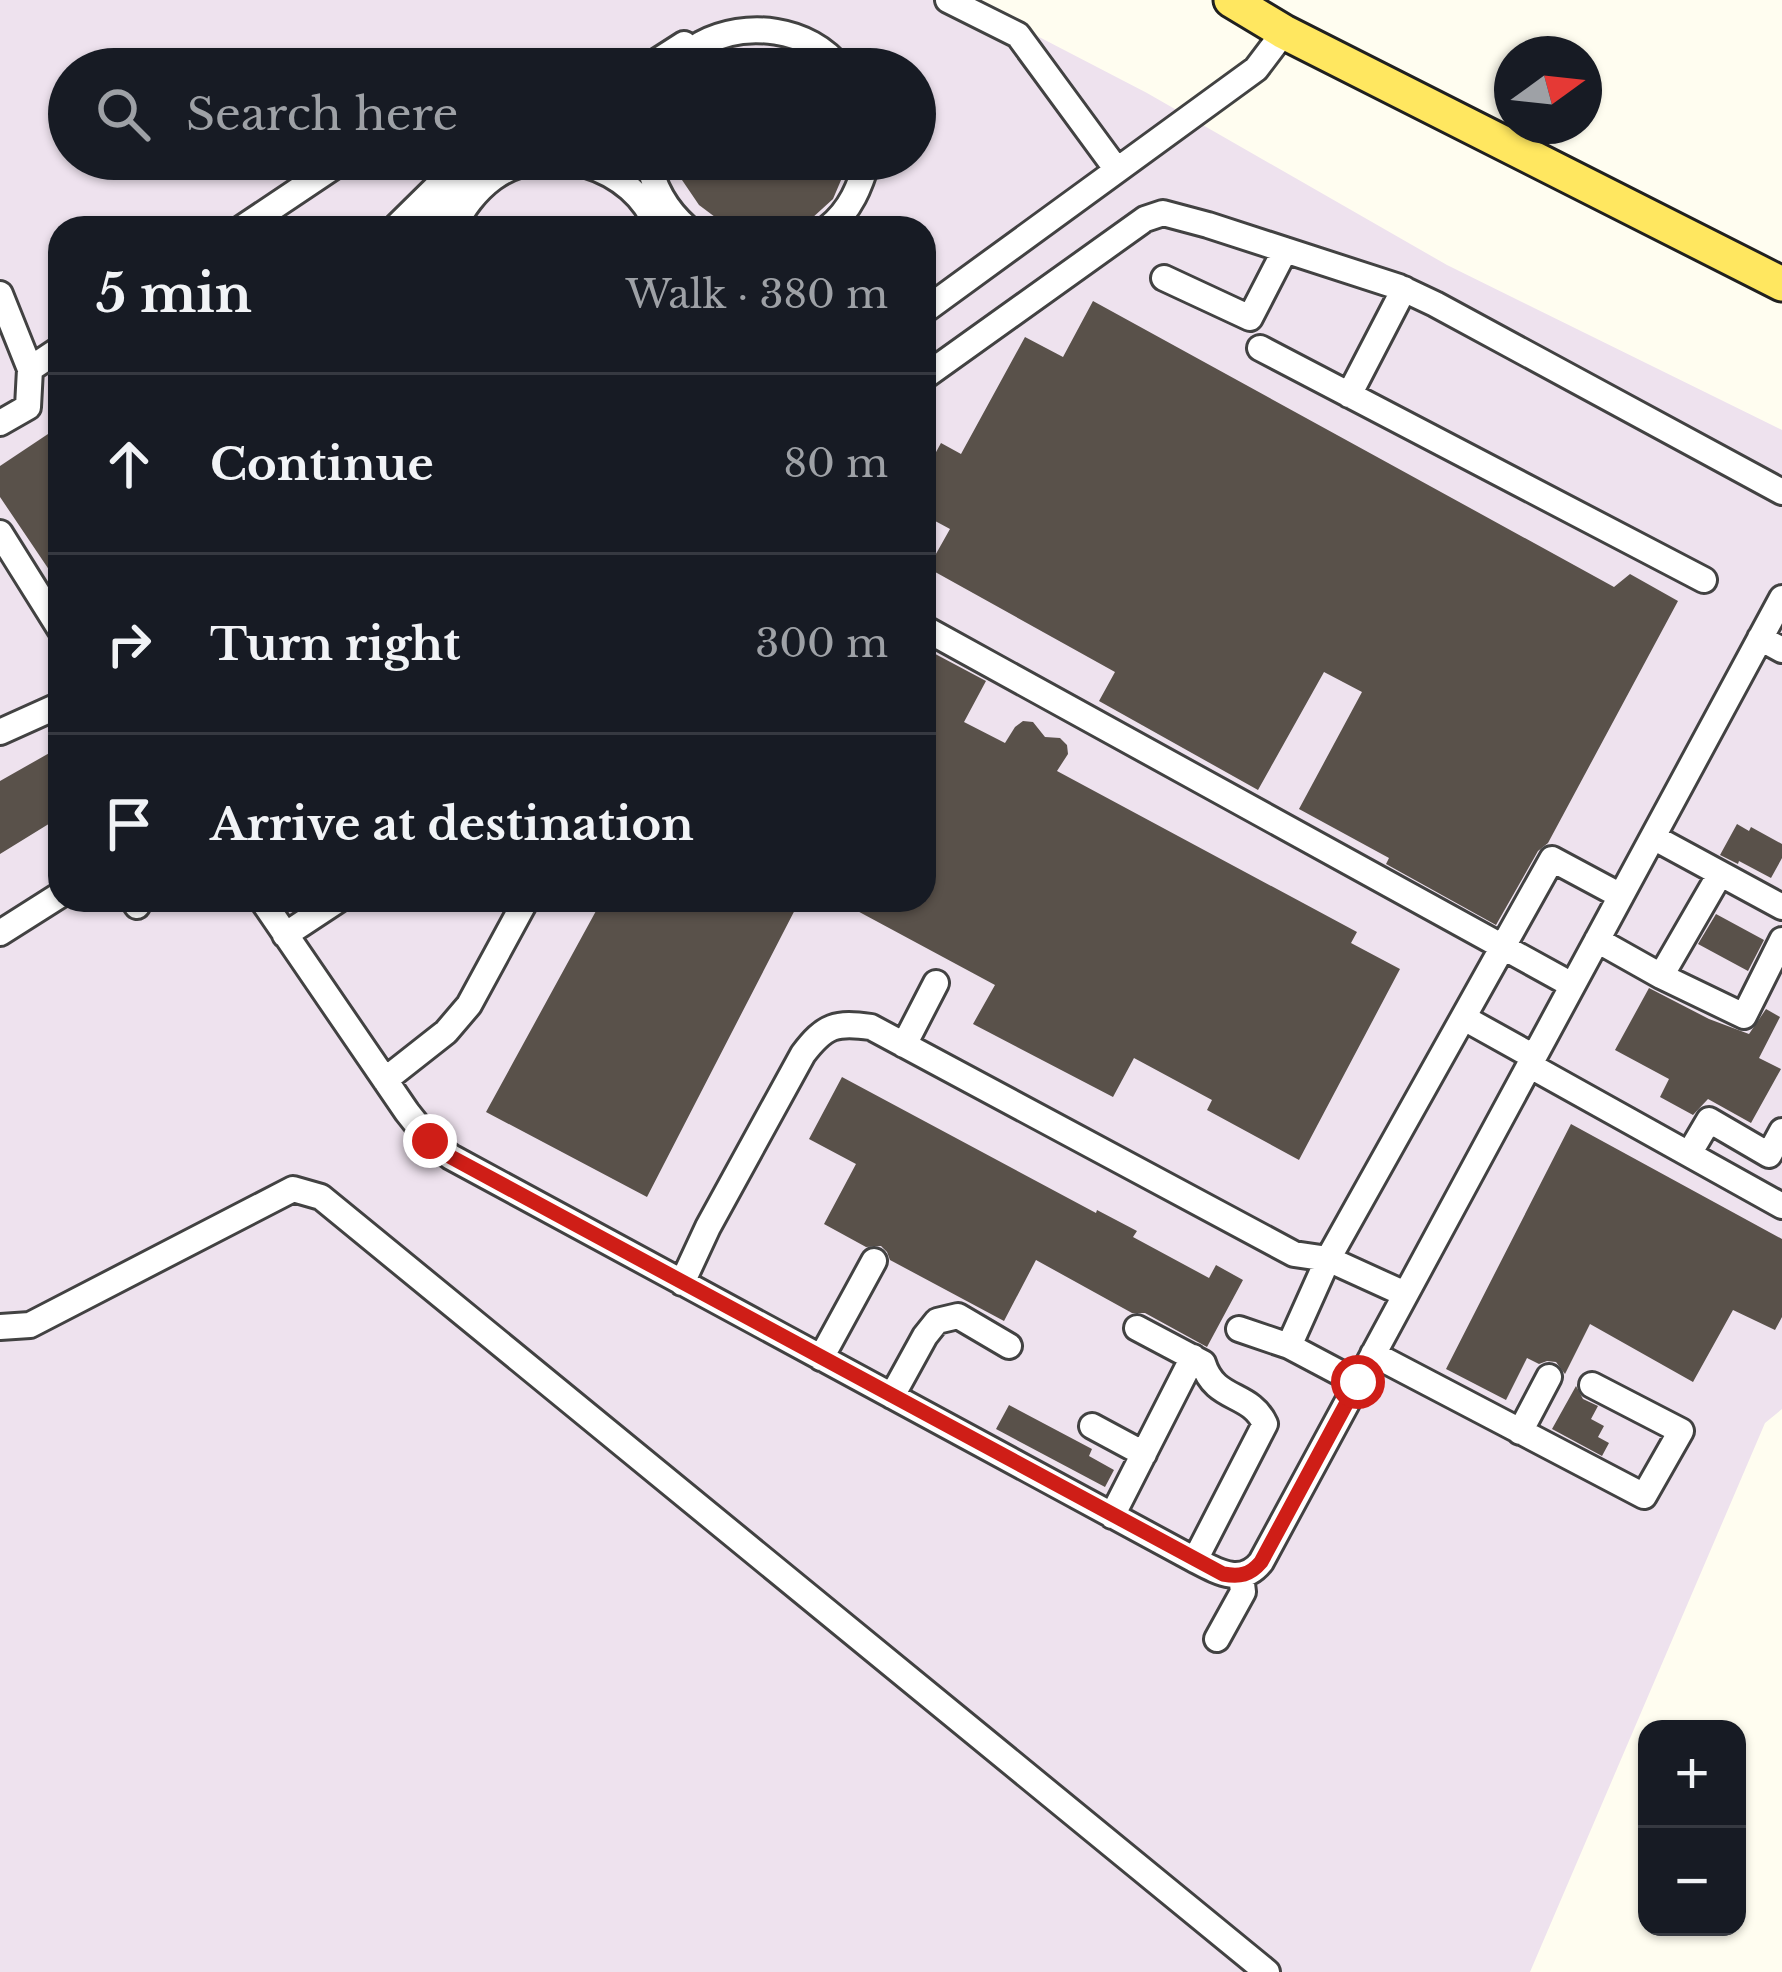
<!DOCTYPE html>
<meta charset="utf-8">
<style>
body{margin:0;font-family:"Libre Baskerville",serif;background:#20242c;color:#f1f3f6}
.controls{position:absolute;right:36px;bottom:36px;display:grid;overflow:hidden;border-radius:24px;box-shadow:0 3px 9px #0004}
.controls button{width:108px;height:108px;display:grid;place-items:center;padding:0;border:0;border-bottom:3px solid #363941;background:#171b24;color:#f1f3f6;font:60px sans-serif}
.compass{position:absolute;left:1494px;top:36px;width:108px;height:108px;border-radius:50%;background:#171b24;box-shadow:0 3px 9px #0004;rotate:75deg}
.stop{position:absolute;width:36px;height:36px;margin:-27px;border:9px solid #cf1e17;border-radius:50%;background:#fff}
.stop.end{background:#cf1e17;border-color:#fff;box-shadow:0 3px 12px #0008}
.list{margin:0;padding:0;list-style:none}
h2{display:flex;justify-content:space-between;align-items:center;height:156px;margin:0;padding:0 48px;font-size:51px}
h2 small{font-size:39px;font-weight:400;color:#9ea1a6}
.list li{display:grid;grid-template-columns:78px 1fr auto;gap:36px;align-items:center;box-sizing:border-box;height:180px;padding:0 48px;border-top:3px solid #363941}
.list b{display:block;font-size:45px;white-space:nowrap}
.list em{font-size:39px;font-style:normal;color:#9ea1a6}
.icon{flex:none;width:66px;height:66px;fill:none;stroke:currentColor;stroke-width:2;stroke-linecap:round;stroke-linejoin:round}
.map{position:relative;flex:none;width:1782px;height:1972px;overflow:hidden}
.search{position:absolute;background:#171b24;box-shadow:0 3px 9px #0004;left:48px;top:48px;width:888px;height:132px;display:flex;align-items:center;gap:30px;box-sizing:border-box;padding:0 42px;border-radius:66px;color:#9ea1a6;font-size:45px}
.panel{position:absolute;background:#171b24;box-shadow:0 3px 9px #0004;left:48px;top:216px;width:888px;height:696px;border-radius:36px}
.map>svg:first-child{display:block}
.industrial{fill:#eee2ee;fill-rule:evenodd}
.building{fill:#59514a}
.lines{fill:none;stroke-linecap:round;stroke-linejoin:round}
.minor-casing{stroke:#424242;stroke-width:30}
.major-casing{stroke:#202020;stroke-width:39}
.minor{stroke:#fff;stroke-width:24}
.major{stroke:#ffe760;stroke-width:33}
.route{stroke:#cf1e17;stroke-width:15}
</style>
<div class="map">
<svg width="1782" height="1972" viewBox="0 0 1782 1972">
<rect width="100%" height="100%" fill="#fffdf0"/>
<!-- industrial -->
<path class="industrial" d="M0,0h968l179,93 300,172 335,165v979l-17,14 -235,549h-1530zM69,69h846v90h-846zM60,228h864v672h-864z"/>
<!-- building -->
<path class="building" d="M758,53l44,5 3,1 -1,10h-86l-1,-7z
M676,159h174l-17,40 -22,20 -22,9h-49l-17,-5 -24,-18 -17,-25z
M1093,301l521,286 16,-13 48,27 -130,242 -10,8 -42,74 -110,-61 3,-6 -90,-49 63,-117 -38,-20 -66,118 -159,-89 16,-29 -187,-104 22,-39 -26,-14v-41l17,-31 20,11 64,-117 38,20z
M60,426v160l-60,-89v-31z
M924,648l62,33 -22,41 41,21 10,-16 8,-6 10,1 12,15 15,1 7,7 1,9 -11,17 300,161 -6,11 49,26 -101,191 -92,-50 5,-10 -78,-42 -21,39 -140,-73 22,-39 -158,-85h87z
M60,747v70l-60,37v-73z
M1737,824l12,7 2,-4 31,17v14l-11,20 -32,-17 -1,3 -18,-9z
M602,900h198l-153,297 -161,-85z
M1716,914l48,26 -16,31 -50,-27z
M1649,988l60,31 40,15 17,-25 14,8 -21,41 22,11 -30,54 -43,-24 -15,16 -33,-18 9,-18 -54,-29z
M842,1077l254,136 1,-3 40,21 -4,6 76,41 7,-13 27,15 -36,67 -62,-34h-13l-96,-53 -32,61 -114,-61 -3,-8 -6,-6 -15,1 -42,-23 32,-60 -47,-25z
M1571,1124l211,115v78l-7,13 -42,-20 -40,72 -103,-58 -25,50 -9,-12 -9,-1 -8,3 -12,-6 -21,42 -60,-31z
M1576,1386l7,13 15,7 -7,13 13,7 -6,11 11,6 -7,13 -50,-27z
M1009,1405l83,44 -3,7 25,14 -9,17 -109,-58z"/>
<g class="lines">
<!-- minor casing -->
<g class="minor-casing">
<path id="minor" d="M948,0l70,35 99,135
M486,69l13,-5 6,5
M645,69l39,-25
M672,69c9,-8 19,-19 29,-25 45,-24 108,-17 140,25
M648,159c5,28 17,50 39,69
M242,228l103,-69
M395,228l70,-69
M414,228l41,-36 24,-15
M452,228c12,-20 22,-36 41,-50 54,-39 142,-12 164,50
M828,228c23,-18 32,-42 40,-69
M1164,278l86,40 35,-68
M0,294l30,75 -2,38 -28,16
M924,311l332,-242 28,-37
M1260,348l444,232
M30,369l30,-20
M924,377l221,-158 18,-6 45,12 191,62 36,17 347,188
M1349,395l55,-106
M0,533l60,96
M924,628l648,357
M1760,638l22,12
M0,732l60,-27
M1653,837l129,70
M133,900l4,6
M262,900l145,212 23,29 21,16 744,403c23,12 47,26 66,2l521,-964
M0,933l60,-38
M285,935l53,-35
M1597,940l64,36 83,40 38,-76
M1661,976l59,-102
M1464,1018l70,39
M904,1045l32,-62
M1529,1065l253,141
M385,1080l61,-48 23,-27 57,-105
M1689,1154l20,-34 60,35 13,-24
M682,1283l26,-56 95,-173c22,-29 33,-32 68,-27l423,227 34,5 77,35
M0,1327l30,-2 263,-136 28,8 946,775
M1137,1328l66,35c12,39 47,28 62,61l-70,136
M1239,1329l50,17 68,36
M1289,1346l39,-87 224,-400 69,37
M1373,1354l271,142 37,-65 -89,-46
M821,1358l53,-97
M892,1396l33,-60 12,-15 21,-5 51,30
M1092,1426l52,28
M1520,1432l29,-55
M1112,1516l81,-159
M1217,1639l26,-47 -2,-17"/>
</g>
<!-- major casing -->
<g class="major-casing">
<path id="major" d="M1231,0l53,32 498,252"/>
</g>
<!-- minor -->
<use href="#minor" class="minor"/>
<!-- major -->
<use href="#major" class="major"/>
</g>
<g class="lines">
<!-- route -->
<path class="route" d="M430,1141l21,16 772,417c17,3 27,1 38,-12l97,-180"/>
</g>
</svg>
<div class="controls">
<button>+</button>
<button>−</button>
</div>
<svg class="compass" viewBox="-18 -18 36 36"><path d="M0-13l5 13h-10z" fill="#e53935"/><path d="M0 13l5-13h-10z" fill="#9ea1a6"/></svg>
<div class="stop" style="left:1358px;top:1382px"></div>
<div class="stop end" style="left:430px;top:1141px"></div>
<div class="search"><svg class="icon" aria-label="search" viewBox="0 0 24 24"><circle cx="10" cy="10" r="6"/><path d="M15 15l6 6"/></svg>Search here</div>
<section class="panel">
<h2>5 min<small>Walk · 380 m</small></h2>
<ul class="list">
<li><svg class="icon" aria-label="ahead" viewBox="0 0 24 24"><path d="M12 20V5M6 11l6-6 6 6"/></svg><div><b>Continue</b></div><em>80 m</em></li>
<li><svg class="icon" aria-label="right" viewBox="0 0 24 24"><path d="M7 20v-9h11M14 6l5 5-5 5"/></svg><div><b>Turn right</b></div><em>300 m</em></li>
<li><svg class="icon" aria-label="arrive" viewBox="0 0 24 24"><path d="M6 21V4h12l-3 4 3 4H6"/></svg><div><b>Arrive at destination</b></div></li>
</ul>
</section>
</div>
